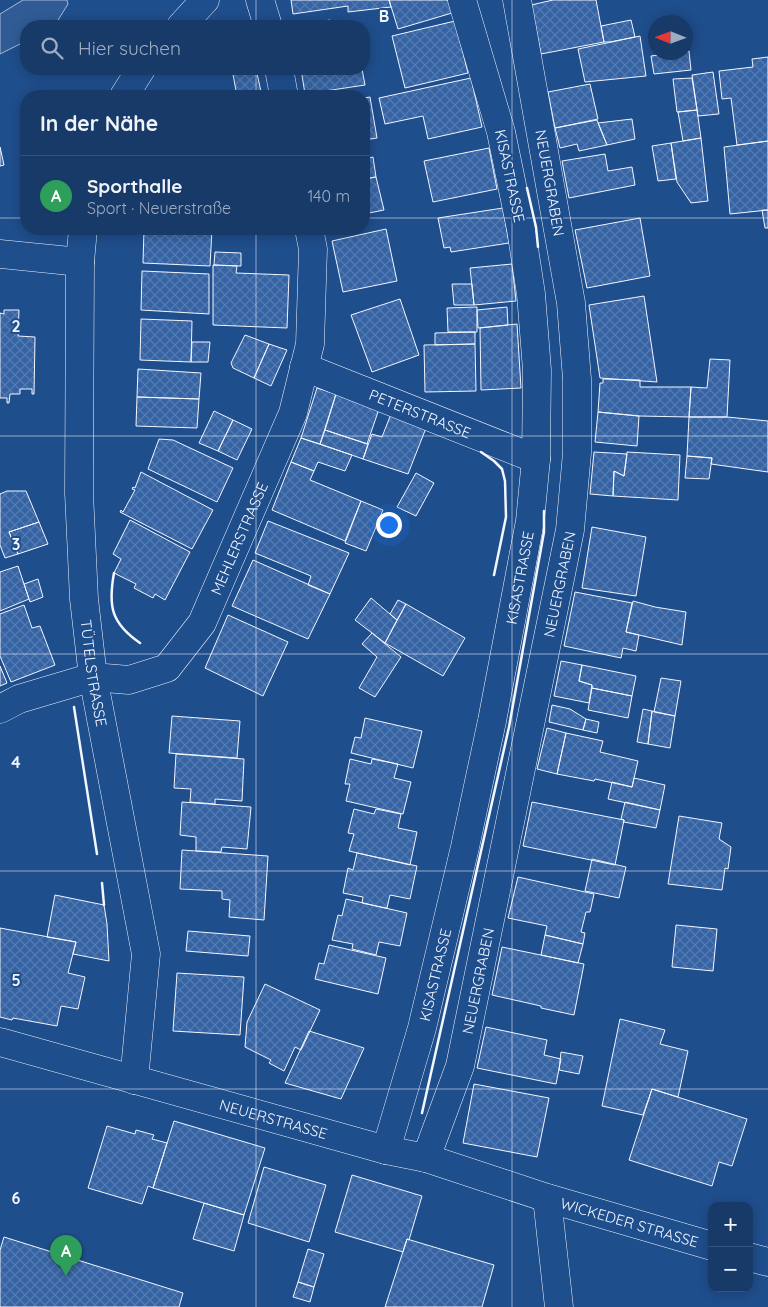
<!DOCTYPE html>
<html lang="de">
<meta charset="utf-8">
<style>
body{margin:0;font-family:Quicksand,sans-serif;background:#20416f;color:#f1f3f6}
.controls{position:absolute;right:15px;bottom:15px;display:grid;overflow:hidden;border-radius:10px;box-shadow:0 2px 12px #0003}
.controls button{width:45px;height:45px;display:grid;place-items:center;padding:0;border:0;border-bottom:1px solid #36547d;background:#173a69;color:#f1f3f6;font:25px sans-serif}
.compass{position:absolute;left:648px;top:15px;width:45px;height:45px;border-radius:50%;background:#173a69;box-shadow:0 2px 12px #0003;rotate:271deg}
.you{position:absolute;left:388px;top:524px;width:18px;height:18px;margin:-12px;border:4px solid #fff;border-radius:50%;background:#1a73e8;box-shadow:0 0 0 8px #1a73e833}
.badge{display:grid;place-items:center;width:32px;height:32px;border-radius:50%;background:#ffb74d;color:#fff;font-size:16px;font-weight:700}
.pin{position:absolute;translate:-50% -41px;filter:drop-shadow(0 1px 2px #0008)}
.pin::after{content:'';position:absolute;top:26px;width:18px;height:15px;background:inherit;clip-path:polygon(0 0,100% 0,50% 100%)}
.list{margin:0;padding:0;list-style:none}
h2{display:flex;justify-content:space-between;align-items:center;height:65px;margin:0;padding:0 20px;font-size:21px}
h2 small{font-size:16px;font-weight:400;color:#9eadc0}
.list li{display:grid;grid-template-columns:32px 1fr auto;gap:15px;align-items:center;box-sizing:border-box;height:80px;padding:0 20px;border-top:1px solid #36547d}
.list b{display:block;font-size:19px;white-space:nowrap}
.list p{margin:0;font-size:16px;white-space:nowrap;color:#9eadc0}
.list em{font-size:16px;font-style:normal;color:#9eadc0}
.icon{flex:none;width:28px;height:28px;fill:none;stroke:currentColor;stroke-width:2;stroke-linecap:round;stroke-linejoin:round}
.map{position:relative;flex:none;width:768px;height:1307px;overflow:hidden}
.search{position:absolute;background:#173a69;box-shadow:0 2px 12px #0003;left:20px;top:20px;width:350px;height:55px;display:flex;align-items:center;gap:12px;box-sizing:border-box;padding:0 18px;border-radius:20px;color:#9eadc0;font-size:19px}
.panel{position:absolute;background:#173a69;box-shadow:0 2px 12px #0003;left:20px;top:90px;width:350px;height:145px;border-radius:20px}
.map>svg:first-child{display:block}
.parking{fill:#305b95;stroke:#a8bbd7}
.building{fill:url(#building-cross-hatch);stroke:#f2f6ff}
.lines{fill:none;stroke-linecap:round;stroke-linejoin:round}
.minor-casing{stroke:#f2f6ff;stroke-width:29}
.minor{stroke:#1f4e8c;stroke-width:28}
.wall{stroke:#f2f6ff;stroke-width:2.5}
.grid{fill:none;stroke:#f2f6ff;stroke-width:1;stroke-opacity:0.55}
.labels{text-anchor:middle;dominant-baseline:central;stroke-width:4;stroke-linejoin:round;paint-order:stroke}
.street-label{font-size:15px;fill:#f2f6ff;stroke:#1f4e8c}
.grid-label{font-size:16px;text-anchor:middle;font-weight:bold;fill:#f2f6ff;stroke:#1f4e8c;stroke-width:4;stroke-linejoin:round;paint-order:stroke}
</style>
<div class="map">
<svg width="768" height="1307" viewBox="0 0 768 1307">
<defs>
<pattern id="building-cross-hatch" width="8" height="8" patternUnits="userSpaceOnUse" patternTransform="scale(1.25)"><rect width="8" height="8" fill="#3563a3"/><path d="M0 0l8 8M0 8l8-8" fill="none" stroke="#537ab1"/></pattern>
</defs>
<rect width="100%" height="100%" fill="#1f4e8c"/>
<!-- parking -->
<path class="parking" d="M23,0h44l1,4 -13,21 -29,1v15l-26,13v-40z"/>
<!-- building -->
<path class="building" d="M291,0h98l2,7 -43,5v-6l-55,8z
M389,0h59l4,13 -54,16z
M553,0h43l8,42 -63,12 -10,-49z
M330,20l1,6h-20v-3z
M631,20l4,17 -25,5h-6l-3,-16z
M455,21l13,52 -63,15 -13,-52z
M640,36l6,40 -61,6 -7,-33z
M686,51h3l2,19 -37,4 -3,-18z
M768,57v84l-31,4 -6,-47 -9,1 -3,-28 34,-4 -1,-8z
M232,69h24l6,27h-25z
M301,69h61l3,16 -60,9z
M713,72l6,42 -21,2 -6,-41z
M471,78l11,49 -54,12 -5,-23 -38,8 -6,-26z
M692,78l5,32 -20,2 -4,-33z
M590,84l8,35 -43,9 -7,-36z
M370,97l7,41 -13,2v-42z
M697,110l4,28 -18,3 -5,-29z
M632,119l3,20 -28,6 -9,-22z
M597,120l10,25 -28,6 -2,-7 -17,4 -5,-20z
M701,138l7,63 -17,2 -14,-21 -6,-39z
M768,141v69l-38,4 -6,-67z
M671,143l5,36 -18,2 -6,-35z
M0,147l4,18 -4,1z
M489,148l8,41 -64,13 -9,-41z
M605,154l3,17 24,-4 3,18 -66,13 -7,-37z
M373,157l3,20 -12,2v-20z
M376,177l8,33 -20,4v-35z
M503,208l6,35 -58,9 -1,-5 -6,1 -6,-30z
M762,210h6v18h-3z
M640,218l10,58 -63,12 -12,-58z
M144,229h68l-2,37 -67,-3z
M386,229l11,52 -54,11 -11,-51z
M215,252l26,1v13l-27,-1z
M512,264l4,37 -42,4 -4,-37z
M213,265l24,1 -1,7 53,2 -2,53 -74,-3z
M142,271l67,3v40l-68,-4z
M452,284h20l2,21h-20z
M644,296l13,86 -57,-4 -11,-73z
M400,299l19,56 -47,17 -21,-57z
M477,307v25h-29l-1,-24z
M507,307l1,18 -30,3 -1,-18z
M4,310h15l-1,26 17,1 -1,57h-2v-5h-12v5h-10l-1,9h-2v-5h-7v-85l4,1z
M141,319l51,2 -1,41 -51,-2z
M517,324l4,64 -40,2 -1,-62z
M475,332v12l-40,1v-12z
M245,335l24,9 -15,34 -21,-10 -2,-5z
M192,342h18l-2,20h-17z
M269,344l18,6 -16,36 -17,-8z
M475,344l1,47 -51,1 -1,-47z
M710,359l20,1 -3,57h-38l2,-30 16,1z
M138,369l63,4 -2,26 -62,-2z
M603,379l37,1v7h51l-2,30 -50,-1 -41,-4 2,-29h3z
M317,388l19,6 -16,50 -19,-6z
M336,394l43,15 -12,35 -42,-14z
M137,397l62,2 -2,29 -61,-2z
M214,411l19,9 -15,31 -19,-8z
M598,412l41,4 -2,30 -42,-4z
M391,414l35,14 -18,46 -45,-15 9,-25 10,3z
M689,417h38l41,4v51l-57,-8 1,-6 -25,-2z
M233,420l19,9 -15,31 -19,-9z
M325,430l43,14 -5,15 -43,-15z
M301,438l51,17 -7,16 -27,-9 -4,9 -23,-9z
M159,439l14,1 60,28 -16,34 -69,-33z
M594,452l33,2 -3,22 -10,-5 -1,25 -23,-2z
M627,452l53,3 -2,45 -65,-4 1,-25 10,5z
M687,456l25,2 -3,21 -24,-1z
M291,462l23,9 -4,9 51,21 -16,40 -73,-31z
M141,472l72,38 -21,39 -72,-37 1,-2 2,2 12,-22 -3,-1 1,-2 2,1z
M416,473l18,10 -18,33 -19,-9z
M7,491h19l13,31 -30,10 9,22 -13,4 -5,-13v-51z
M361,501l22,9 -17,41 -21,-8z
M130,520l60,32 -25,48 -10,-6 -2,4 -19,-10 2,-4 -22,-11 7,-14 -8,-5z
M268,521l81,32 -19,41 -22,-9 3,-9 -56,-23z
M39,522l9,22 -30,10 -9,-22z
M592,527l54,10 -10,59 -54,-8z
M253,560l77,34 -22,45 -76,-33z
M18,566l11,33 -29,12v-39z
M38,579l5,18 -13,5 -6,-18z
M575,592l57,11 -6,29 13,3 -3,16 -13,-3 -2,10 -57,-12z
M371,598l26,22 -12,23 -30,-23z
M398,600l8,4 -9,16 -7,-6z
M633,601l22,6 31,5 -4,33 -56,-13z
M406,604l59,34 -22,38 -58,-33z
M24,605l8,23 8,-2 15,39 -44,17 -11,-26v-42z
M228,615l60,27 -25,54 -58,-28z
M372,633l29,24 -26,40 -16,-9 18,-31 -15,-13z
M561,661l21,4 -3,16 13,4 -3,18 -35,-7z
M582,665l54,11 -4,20 -40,-8v-3l-13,-4z
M0,666l7,17 -7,3z
M661,678l20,3 -6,35 -21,-4z
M592,688l40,8 -4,22 -40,-8z
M552,705l18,4 16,10 -3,11 -34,-8z
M643,709l9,2 -4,33 -11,-2z
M652,711l23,5 -5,32 -22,-4z
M172,716l68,5 -3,37 -68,-5z
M365,718l57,13 -9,37 -62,-15 4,-16 6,1z
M586,719l13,3 -2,11 -14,-3z
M547,728l19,5 -9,41 -20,-5z
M566,733l37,8 -3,11 38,9 -6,26 -37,-8 -1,2 -37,-7z
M176,754l68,5 -2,42 -27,-2v5l-25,-2 1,-13 -17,-1z
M350,759l21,5 1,-5 26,5 -4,14 17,4 -8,32 -57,-13 4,-17h-5z
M634,778l31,7 -5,25 -52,-11 4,-17 20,5z
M182,802l69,5 -4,42 -25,-2 -1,5 -25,-1v-14l-16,-2z
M532,802l92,18 -9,45 -92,-19z
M625,802l35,8 -4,18 -32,-6v-2l-3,-1z
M354,809l20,5 2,-5 25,5 -3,14 19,4 -7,33 -61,-14 5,-17 -6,-1z
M679,816l43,7 -3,16 12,8 -3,22 -3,-1 -3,22 -54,-6z
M182,850l86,6 -4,64 -35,-3 1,-17 -8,-1v-8l-42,-2z
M357,853l60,13 -7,33 -20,-4 -3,13h-2l-23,-5 1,-6 -20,-4 5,-25 5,2z
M592,859l34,8 -7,31 -34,-7z
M518,877l76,17 -4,18h-4l-5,20 4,1 -2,11 -38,-9 2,-9 -39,-8z
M55,895l49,10 3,19 2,37 -36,-7 3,-12 -29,-5z
M346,899l61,14 -7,33 -21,-4 -3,13 -24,-6 1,-5 -21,-4 6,-25 4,1z
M676,925l41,4 -4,42 -41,-4z
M0,928l76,14 -8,31 17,4 -7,32 -17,-3 -4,20 -44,-8 -1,2 -12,-3z
M188,931l62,5 -2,20 -62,-5z
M545,935l38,9 -5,19 -37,-8z
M329,945l57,13 -8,36 -63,-15 4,-16 5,1z
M502,947l82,17 -10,51 -33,-7v-2l-49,-11z
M177,973l67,4 -4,58 -67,-4z
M265,984l55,26 -19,40 -6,-3 -11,24 -15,-8 2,-3 -26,-13 2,-25z
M620,1019l45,11 -5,14 28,7 -10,46 -26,-8 -9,26 -41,-9z
M486,1027l61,13 -3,15 17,4 -5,25 -79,-16z
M309,1031l55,17 -23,51 -56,-16z
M561,1052l22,4 -4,18 -20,-4z
M474,1084l75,14 -12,59 -74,-14z
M652,1089l95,30 -15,47 -13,-4 -7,24 -83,-26z
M174,1121l91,27 -21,67 -91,-27z
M107,1126l28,8 1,-4 18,5 -2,4 15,4 -14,45 -5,-2 -6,18 -54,-16z
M264,1167l62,18 -17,57 -61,-19z
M352,1175l70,21 -13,44 -2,-1 -4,13 -68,-20z
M204,1203l40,12 -10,36 -41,-12z
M4,1237l179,56 -4,14h-179v-57z
M407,1239l87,26 -12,42h-97z
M308,1249l16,5 -10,33 -16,-5z
M298,1282l16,5 -4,15 -17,-5z"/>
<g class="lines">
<!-- minor casing -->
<g class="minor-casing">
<g id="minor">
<path d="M260,0l8,26"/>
<path d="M181,26l24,-26"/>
<path d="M279,69l5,27"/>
<path d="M124,96l17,-27"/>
<path id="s1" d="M83,229l-3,33 -1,231 5,106 9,78 53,277 -12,126"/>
<path d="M0,254l80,8"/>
<path id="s2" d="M304,367l232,92"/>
<path id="s3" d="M0,709l19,-10 74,-22 36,3 38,-12 35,-45 91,-210 17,-69 3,-95 -4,-20"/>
<path id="s4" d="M0,1042l386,108 40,8 121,40 165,48"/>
<path id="s5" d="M386,1150l36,-122 43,-181 27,-126 38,-200 6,-62 1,-89 -6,-76 -10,-65 -20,-97 -39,-132"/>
<path id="s6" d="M426,1158l34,-92 110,-536 7,-77v-74l-6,-76 -54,-303"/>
<path d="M547,1198l12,109"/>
<path d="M749,1257l19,5"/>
</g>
</g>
<!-- minor -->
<use href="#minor" class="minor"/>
<!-- wall -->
<path class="wall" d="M527,188l9,39 2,20
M481,452l13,9 8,8 3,12 1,36 -12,58
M114,573c-6,33 -3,50 26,70
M74,707l23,147
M102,883l2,22
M422,1113l87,-386 35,-195v-21"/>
</g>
<!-- grid -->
<path class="grid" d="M256,0v26M512,0v1307M256,69v27M0,218h26M364,218h404M256,229v1078M0,436h768M0,654h768M0,871h768M0,1089h768"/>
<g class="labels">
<!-- street labels -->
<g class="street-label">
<text transform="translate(510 176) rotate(78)">KISASTRASSE</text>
<text transform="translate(550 183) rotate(80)">NEUERGRABEN</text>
<text stroke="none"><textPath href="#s2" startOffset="125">PETERSTRASSE</textPath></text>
<text stroke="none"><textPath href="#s3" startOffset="324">MEHLERSTRASSE</textPath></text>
<text stroke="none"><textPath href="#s5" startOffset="588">KISASTRASSE</textPath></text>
<text stroke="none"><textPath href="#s6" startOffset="590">NEUERGRABEN</textPath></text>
<text stroke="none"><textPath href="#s1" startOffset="445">TÜTELSTRASSE</textPath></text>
<text stroke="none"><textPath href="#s5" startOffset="182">KISASTRASSE</textPath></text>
<text stroke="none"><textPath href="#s6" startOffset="185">NEUERGRABEN</textPath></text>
<text stroke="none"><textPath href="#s4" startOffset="284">NEUERSTRASSE</textPath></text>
<text stroke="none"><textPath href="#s4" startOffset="655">WICKEDER STRASSE</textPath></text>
</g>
</g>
<g class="grid-label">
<text x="384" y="22">B</text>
<text x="16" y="332">2</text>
<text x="16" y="550">3</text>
<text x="16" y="768">4</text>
<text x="16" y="986">5</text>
<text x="16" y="1204">6</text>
</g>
</svg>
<div class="controls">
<button>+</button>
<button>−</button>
</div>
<svg class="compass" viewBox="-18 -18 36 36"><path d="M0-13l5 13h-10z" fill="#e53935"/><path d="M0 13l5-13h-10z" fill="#9eadc0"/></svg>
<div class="you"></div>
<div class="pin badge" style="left:66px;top:1276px;background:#2e9e5b">A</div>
<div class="search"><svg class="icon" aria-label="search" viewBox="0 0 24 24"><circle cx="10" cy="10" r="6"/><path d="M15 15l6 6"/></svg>Hier suchen</div>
<section class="panel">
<h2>In der Nähe<small></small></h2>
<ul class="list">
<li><span class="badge" style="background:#2e9e5b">A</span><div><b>Sporthalle</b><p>Sport · Neuerstraße</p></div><em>140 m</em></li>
</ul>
</section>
</div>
